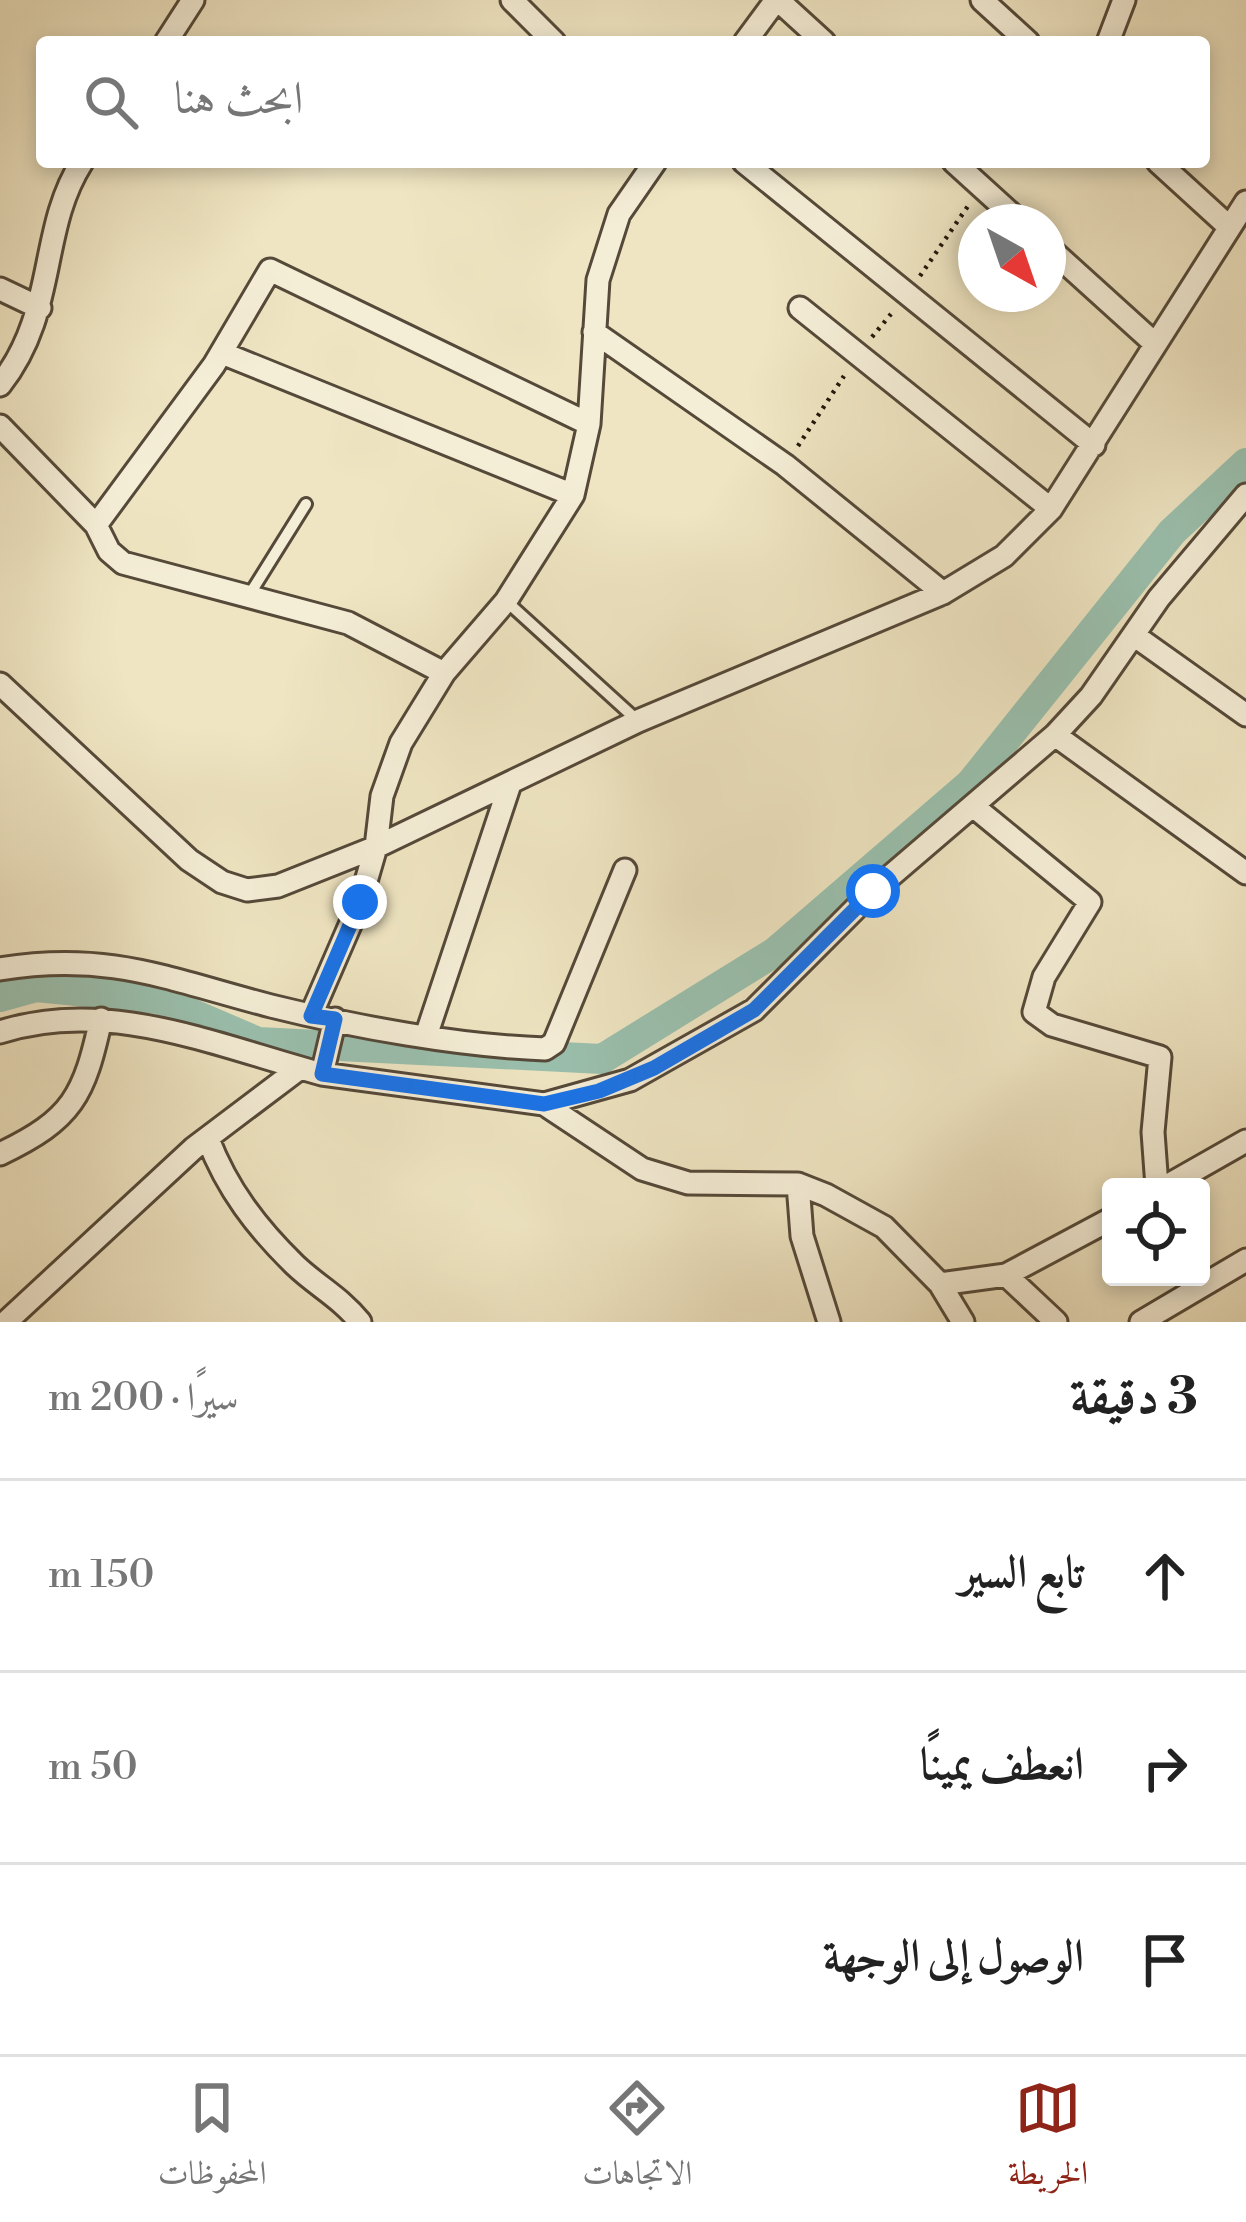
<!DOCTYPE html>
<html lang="ar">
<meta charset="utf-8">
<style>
body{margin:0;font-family:"Libre Bodoni",Amiri,serif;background:#f2f2f2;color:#222;direction:rtl}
.controls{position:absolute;right:36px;bottom:36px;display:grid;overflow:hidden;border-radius:12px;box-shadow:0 6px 18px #0003}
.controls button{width:108px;height:108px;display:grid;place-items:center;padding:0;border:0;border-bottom:3px solid #e0e0e0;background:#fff;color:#222;font:60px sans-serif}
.compass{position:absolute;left:958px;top:204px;width:108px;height:108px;border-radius:50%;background:#fff;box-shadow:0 6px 18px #0003;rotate:140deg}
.stop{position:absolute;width:36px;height:36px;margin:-27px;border:9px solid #1a73e8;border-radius:50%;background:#fff}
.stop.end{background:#1a73e8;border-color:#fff;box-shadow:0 3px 12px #0008}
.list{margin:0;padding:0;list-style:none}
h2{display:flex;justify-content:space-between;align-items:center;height:156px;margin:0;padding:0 48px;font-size:51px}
h2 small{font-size:39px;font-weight:400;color:#767676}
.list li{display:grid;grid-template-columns:78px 1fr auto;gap:36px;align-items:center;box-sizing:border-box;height:192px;padding:0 48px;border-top:3px solid #e0e0e0}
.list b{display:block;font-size:45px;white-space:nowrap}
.list em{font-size:39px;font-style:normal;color:#767676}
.icon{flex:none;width:66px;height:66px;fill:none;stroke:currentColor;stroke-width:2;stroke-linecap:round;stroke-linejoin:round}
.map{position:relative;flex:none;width:1246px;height:1322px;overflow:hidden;direction:ltr}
.search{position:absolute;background:#fff;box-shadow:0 6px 18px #0003;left:36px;right:36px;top:36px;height:132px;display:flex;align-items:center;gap:30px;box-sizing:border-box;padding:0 42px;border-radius:12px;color:#767676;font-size:45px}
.sheet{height:732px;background:#fff}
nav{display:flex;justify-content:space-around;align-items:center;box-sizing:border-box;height:168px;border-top:3px solid #e0e0e0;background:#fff;font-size:33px;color:#767676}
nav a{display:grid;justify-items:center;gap:6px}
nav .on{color:#8f2418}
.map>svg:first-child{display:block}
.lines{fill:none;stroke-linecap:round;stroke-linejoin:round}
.canal{stroke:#9ac0ae;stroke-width:30}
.lane-casing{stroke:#554939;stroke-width:16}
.street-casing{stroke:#554939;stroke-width:27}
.path{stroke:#22150b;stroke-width:4.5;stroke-dasharray:3 6;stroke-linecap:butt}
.lane{stroke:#f5eed7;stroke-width:10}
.street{stroke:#f5eed7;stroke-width:21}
.route{stroke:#1a73e8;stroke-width:15}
</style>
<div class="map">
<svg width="1246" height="1322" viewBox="0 0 1246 1322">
<rect width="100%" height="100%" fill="#efe5c2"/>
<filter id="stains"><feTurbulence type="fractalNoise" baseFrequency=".00167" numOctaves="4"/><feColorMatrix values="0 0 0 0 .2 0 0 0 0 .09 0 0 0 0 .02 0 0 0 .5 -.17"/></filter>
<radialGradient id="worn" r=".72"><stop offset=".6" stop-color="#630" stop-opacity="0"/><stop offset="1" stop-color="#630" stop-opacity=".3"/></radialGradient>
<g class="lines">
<!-- canal -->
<path class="canal" d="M0,997l36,-10 122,12 100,43 344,17 173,-107 196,-169 201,-251 74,-69"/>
<!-- lane casing -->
<g class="lane-casing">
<path id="lane" d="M248,597l58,-93
M506,601l132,120"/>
</g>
<!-- street casing -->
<g class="street-casing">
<path id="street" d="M512,0l42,42
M778,0l46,42
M982,0l46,42
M166,42l27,-42
M745,42l31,-42
M1108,42l16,-42
M744,162l350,283
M954,162l66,60
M1158,162l69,63
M1048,247l105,95
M0,289l40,19
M800,308l251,201
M594,332l191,133 158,128
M222,353l351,142
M0,385c58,-74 38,-154 82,-223
M0,426l96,99 13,26 14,12 225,60 96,50
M96,525l118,-160 56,-95 319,154
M1135,636l111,79
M0,684l189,176 33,22 25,8 31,-4 98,-39 262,-126 305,-128 61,-37 47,-47 195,-307
M1055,735l191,138
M973,806l117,96 -46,75 -10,35 18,13 108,32 -7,75 4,55
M0,969c109,-18 170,11 271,37 84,21 189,40 274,43l9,-6 71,-173
M311,1015l49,-113 16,-55 6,-51 19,-53 43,-70 62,-72 67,-106 16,-71 9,-144 21,-66 36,-52
M0,1032c108,-35 217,14 322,42l13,-55
M427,1033l83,-249
M322,1074l222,30 98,65 46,14 110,1 28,11 58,32 56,57 23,38
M544,1104l86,-24 124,-70 119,-119 182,-156 36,-39 68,-98 87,-103
M208,1139c19,50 49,89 87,126 22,21 46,33 65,57
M0,1154c73,-35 84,-58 101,-135
M798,1184l4,52 27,86
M1165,1187l81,-46
M1006,1275l105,-56
M940,1284l66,-9 50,47
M6,1322l188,-174 106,-80
M1141,1322l105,-62"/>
</g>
<!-- path -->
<path class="path" d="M920,276l48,-70
M872,337l19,-23
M798,446l46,-70"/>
<!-- lane -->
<use href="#lane" class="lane"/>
<!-- street -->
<use href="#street" class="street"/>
</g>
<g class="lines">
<!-- route -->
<path class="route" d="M360,902l-49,114 24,3 -13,55 222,30 55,-13 55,-23 100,-58 119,-119"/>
</g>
<rect width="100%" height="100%" filter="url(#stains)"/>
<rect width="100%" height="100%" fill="url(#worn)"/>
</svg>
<div class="controls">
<button><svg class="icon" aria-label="locate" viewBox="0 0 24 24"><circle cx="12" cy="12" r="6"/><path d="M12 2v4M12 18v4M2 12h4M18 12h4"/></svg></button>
</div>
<svg class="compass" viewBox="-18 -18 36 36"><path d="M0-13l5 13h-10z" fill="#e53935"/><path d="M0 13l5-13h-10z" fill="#767676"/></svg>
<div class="stop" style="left:873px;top:891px"></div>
<div class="stop end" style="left:360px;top:902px"></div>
<div class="search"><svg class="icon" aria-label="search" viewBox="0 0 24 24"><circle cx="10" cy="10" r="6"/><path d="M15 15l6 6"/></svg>ابحث هنا</div>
</div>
<section class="sheet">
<h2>3 دقيقة<small>سيرًا · 200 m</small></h2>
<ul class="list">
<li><svg class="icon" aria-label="ahead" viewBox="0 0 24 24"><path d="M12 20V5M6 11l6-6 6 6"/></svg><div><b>تابع السير</b></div><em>150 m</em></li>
<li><svg class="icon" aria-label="right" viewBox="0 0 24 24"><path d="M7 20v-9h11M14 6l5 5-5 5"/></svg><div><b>انعطف يمينًا</b></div><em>50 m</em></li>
<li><svg class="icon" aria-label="arrive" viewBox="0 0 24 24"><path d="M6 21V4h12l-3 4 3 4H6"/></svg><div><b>الوصول إلى الوجهة</b></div></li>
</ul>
</section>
<nav>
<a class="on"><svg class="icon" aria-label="map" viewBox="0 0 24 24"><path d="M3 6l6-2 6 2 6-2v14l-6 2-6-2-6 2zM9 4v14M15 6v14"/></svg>الخريطة</a>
<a><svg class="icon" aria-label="directions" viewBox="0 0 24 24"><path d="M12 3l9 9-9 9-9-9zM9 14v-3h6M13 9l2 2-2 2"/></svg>الاتجاهات</a>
<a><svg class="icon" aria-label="saved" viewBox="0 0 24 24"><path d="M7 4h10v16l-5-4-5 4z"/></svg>المحفوظات</a>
</nav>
